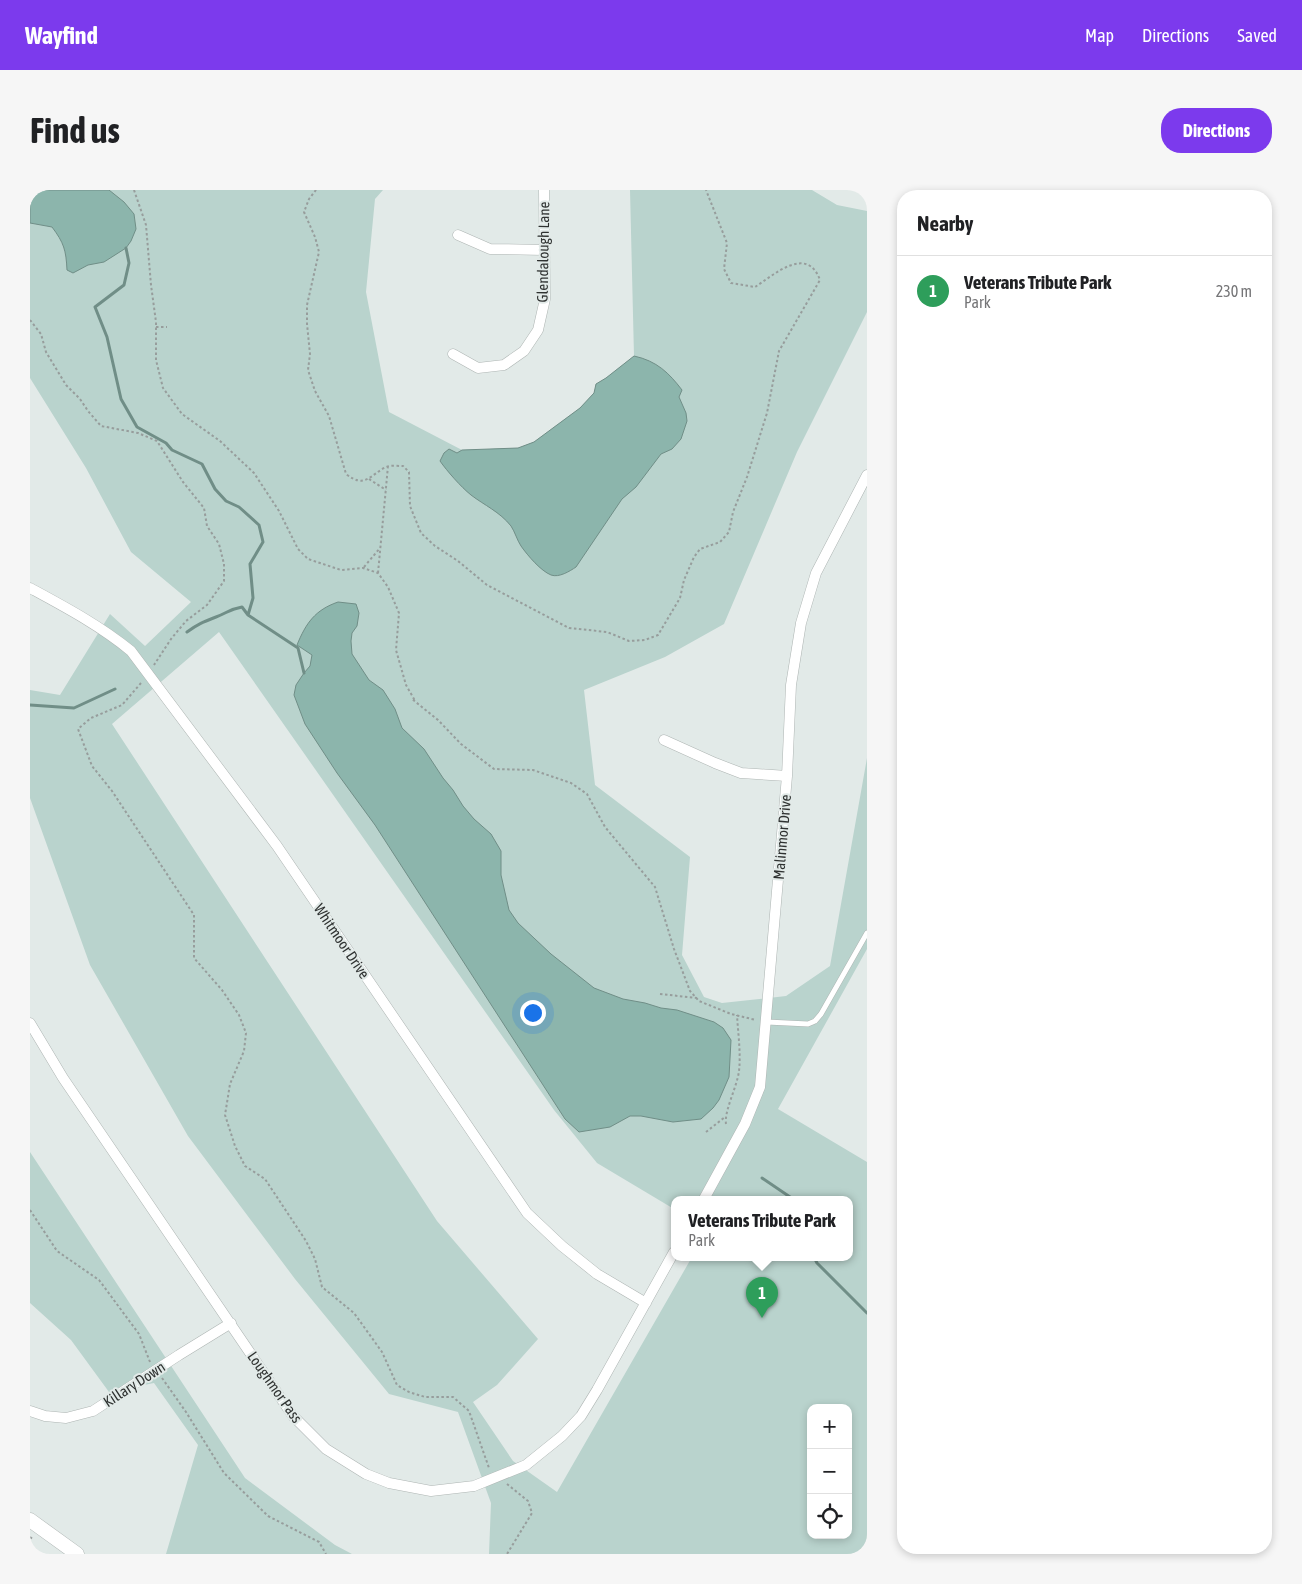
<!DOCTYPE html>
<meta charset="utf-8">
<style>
body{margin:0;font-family:"Asap Condensed",sans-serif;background:#f6f6f6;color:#202124}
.controls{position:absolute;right:15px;bottom:15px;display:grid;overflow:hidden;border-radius:10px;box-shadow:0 2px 8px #0003}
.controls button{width:45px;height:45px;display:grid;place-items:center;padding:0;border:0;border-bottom:1px solid #e0e0e0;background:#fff;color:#202124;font:25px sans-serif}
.you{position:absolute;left:502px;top:822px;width:18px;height:18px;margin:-12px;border:4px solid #fff;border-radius:50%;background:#1a73e8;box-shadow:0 0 0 8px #1a73e833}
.badge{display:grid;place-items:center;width:32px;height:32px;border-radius:50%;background:#7c3aed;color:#fff;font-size:16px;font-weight:700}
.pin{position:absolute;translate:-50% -41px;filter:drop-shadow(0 1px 2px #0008)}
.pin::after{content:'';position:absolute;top:26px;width:18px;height:15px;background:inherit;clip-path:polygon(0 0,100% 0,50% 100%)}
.popup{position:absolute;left:641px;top:1006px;width:182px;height:65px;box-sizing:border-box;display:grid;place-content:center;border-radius:10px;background:#fff;filter:drop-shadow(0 1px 4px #0005);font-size:16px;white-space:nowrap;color:#757577}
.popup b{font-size:19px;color:#202124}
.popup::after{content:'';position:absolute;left:50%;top:100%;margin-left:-10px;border:10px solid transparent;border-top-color:#fff}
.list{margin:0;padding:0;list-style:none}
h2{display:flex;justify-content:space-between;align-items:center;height:65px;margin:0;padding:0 20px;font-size:21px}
h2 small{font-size:16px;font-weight:400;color:#757577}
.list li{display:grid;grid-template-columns:32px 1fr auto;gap:15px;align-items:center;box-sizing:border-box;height:70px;padding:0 20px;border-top:1px solid #e0e0e0}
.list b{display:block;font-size:19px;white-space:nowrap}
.list p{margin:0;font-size:16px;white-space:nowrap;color:#757577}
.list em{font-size:16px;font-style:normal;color:#757577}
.icon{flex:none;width:28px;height:28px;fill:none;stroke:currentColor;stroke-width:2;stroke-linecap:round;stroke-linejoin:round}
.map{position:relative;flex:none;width:837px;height:1364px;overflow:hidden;border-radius:20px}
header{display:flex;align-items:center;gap:30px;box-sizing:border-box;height:70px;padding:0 25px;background:#7c3aed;color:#fff}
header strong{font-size:24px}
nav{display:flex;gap:28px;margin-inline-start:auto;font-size:18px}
.intro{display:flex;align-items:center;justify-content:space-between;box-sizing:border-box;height:120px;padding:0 30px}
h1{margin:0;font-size:35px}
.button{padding:12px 22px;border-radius:20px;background:#7c3aed;color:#fff;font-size:18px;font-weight:700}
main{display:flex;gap:30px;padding:0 30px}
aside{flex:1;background:#fff;border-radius:20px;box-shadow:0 2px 8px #0003}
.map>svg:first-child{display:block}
.green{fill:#b9d3cd;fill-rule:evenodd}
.water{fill:#8cb5ac;stroke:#708e87}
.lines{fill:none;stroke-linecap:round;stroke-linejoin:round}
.stream{stroke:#708e87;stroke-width:3}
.service-casing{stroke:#aeb5b3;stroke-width:6}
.minor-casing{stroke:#aeb5b3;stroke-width:11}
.secondary-casing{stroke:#aeb5b3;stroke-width:15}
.path{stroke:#979d9c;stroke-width:2;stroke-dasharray:2.5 2.5;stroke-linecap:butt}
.service{stroke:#fff;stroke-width:5}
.minor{stroke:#fff;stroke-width:10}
.secondary{stroke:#fff;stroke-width:14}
.labels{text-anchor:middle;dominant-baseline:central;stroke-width:4;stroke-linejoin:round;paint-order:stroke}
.street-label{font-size:15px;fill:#2f3231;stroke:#e2eae8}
</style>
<header>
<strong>Wayfind</strong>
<nav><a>Map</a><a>Directions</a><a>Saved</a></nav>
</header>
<div class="intro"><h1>Find us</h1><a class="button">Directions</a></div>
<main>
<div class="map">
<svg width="837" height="1364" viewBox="0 0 837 1364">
<rect width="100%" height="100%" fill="#e2eae8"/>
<!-- green -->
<path class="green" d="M0,0h353l-8,9 -9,93 23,120 73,38 56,-2 16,-6 46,-34 14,-15 2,-9 10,-6 28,-22 -4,-166h182l25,15 30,6v101l-70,140 -73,172 -59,33 -81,33 11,95 95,72 -8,98 22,42 18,6 64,-7 44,-30 37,-208v191l-89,160 89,53v392h-378l2,-51 -33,-91 -69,-18 -94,-115 -107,-143 -98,-171 -60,-167v-108l30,5 50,-81 35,32 46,-44 -60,-50 -45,-84 -56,-90zM189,442l335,478 43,53 77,46v-10h176v58h-158l-135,235 -44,-31 -40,-59 24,-17 41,-46 -101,-118 -325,-497zM781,1218h37v127h-37z
M0,962l215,326 90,67 17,9h-186l32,-109 -44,-62 -45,9 -38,-52 -41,-37z"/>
<!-- water -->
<path class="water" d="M0,0h79l15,12 10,12 2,15 -5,12 -5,7 -22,14 -16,3 -15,8 -6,-3c-1,-20 -3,-27 -15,-43l-22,-4z
M604,166c23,5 35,17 48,34l-3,7 7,16 1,8 -6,18 -9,10 -11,5 -25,33 -14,12 -46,68c-6,4 -17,11 -25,8 -10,-4 -23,-19 -30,-29 -4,-6 -6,-14 -10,-20 -11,-14 -27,-21 -40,-31 -10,-8 -24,-24 -31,-34l4,-8 5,-4 8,4 5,-3 56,-2 16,-6 46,-34 14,-15 2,-9 10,-6z
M308,412l18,2 3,9 -2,13 -5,7 -1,8 1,13 17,26 14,10 12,19 7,19 22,21 19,29 10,12 10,16 11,13 17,15 10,17v24l8,35 9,13 33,31 43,34 29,11 22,4 16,5 16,2 37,12 9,6 8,12 -2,37 -10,23 -6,8 -12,11 -28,3 -32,-6h-11l-20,11 -31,5 -14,-13 -190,-294 -38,-52 -32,-49 -11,-29 2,-10 8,-12 6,-7 2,-11 -15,-10c9,-22 18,-35 41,-43z"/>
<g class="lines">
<!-- stream -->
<path class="stream" d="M96,58l3,15 -5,22 -29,22 12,30 14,62 16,28 29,16 6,7 30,14 13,25 11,12 13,6 20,18 4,17 -13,22 3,34 -5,17
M157,442c11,-8 16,-10 29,-15 11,-4 14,-8 26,-10l6,8 50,33 6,25
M0,515l44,3 41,-19
M732,988l31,21
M784,1067l3,6 50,50"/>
<!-- service casing -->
<g class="service-casing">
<path id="service" d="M737,832l41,2 7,-3 6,-7 46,-81"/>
</g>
<!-- minor casing -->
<g class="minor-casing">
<path id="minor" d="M428,45l32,14 54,1
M423,164l25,14 26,-3 20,-14 14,-21 7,-31 -1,-109
M0,398c35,19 69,37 101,63l146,195 250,367 35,33 35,28 49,29
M634,550l51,23 26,10 46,3
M0,833l33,55 230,338 33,33 40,25 23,9 42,8 43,-5 52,-21 36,-29 19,-20 16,-26 77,-138
M674,1009l41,-75 15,-37 27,-311 4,-91 10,-62 15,-50 51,-98
M0,1221l15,5 21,2 27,-7 86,-56 52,-32"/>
</g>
<!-- secondary casing -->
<g class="secondary-casing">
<path id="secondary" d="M0,1330l47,34"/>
</g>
<!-- path -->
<path class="path" d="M104,0l12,35 5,60 5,37v38l7,28 19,26 38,27 34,32 25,38 19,38 10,10 33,11 22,-2 15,5 10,14 11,26 -3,37 10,35 8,14h-2l26,21 23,24 33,25 39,1 38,13 16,11 18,33 50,60 19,62 16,42 9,10 32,13 25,6
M286,0l-7,9 -5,13 11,25 4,15 -12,53v19l3,30 -2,16 7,21 14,25 17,58c19,15 24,1 40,-7 5,-2 12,-1 17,-1l6,6 1,34 11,27 14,13 23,15 29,24 82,43 38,4 22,9 16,-1 13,-5 22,-37 4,-18 10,-23 6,-8 20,-7 9,-10 4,-20 14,-35 20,-64 12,-62 41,-71c-13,-35 -45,-6 -65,7l-24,-4 -7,-14 3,-26 -21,-53
M0,130l11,14 5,18 20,33 14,14 8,12 13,15 37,7 19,8 26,41 21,26 3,18 12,18 5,20v17l-17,24 -21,16 -15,18 -17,26
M126,137h11
M339,289l17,11
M334,377l16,-19
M348,383l10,-107
M111,493l-19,22 -31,13 -13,11 14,37 20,25 82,124v43l28,32 17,25 7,18 -2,18 -14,33 -5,31 10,31 10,20 20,13 41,62 9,18 7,28 32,26 28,39 15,33 12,7 16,5h28l16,14 20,57
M630,804l37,4
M696,934c-2,-13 11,-37 13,-53 2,-18 -1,-38 -2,-56
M676,942l19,-15
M0,1020l27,41 42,29 40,54 11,28
M132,1188l24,34 38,61 44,43 51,26 7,12
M477,1294l21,17 4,12 -25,41
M0,1347l4,3"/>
<!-- service -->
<use href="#service" class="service"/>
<!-- minor -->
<use href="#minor" class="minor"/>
<!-- secondary -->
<use href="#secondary" class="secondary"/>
</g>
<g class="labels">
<!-- street labels -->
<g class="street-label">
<text transform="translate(513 62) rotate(-89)">Glendalough Lane</text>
<text transform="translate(752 647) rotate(-85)">Malinmor Drive</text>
<text transform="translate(312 751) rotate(56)">Whitmoor Drive</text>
<text transform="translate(104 1194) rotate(-33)">Killary Down</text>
<text transform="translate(245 1197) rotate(55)">Loughmor Pass</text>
</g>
</g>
</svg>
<div class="controls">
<button>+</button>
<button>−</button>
<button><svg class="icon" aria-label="locate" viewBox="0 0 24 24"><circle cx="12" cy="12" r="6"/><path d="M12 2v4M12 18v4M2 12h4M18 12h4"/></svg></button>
</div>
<div class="you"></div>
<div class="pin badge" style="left:732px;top:1128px;background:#2e9e5b">1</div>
<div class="popup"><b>Veterans Tribute Park</b>Park</div>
</div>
<aside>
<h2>Nearby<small></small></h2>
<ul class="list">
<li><span class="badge" style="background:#2e9e5b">1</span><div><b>Veterans Tribute Park</b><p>Park</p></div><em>230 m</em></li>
</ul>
</aside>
</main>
